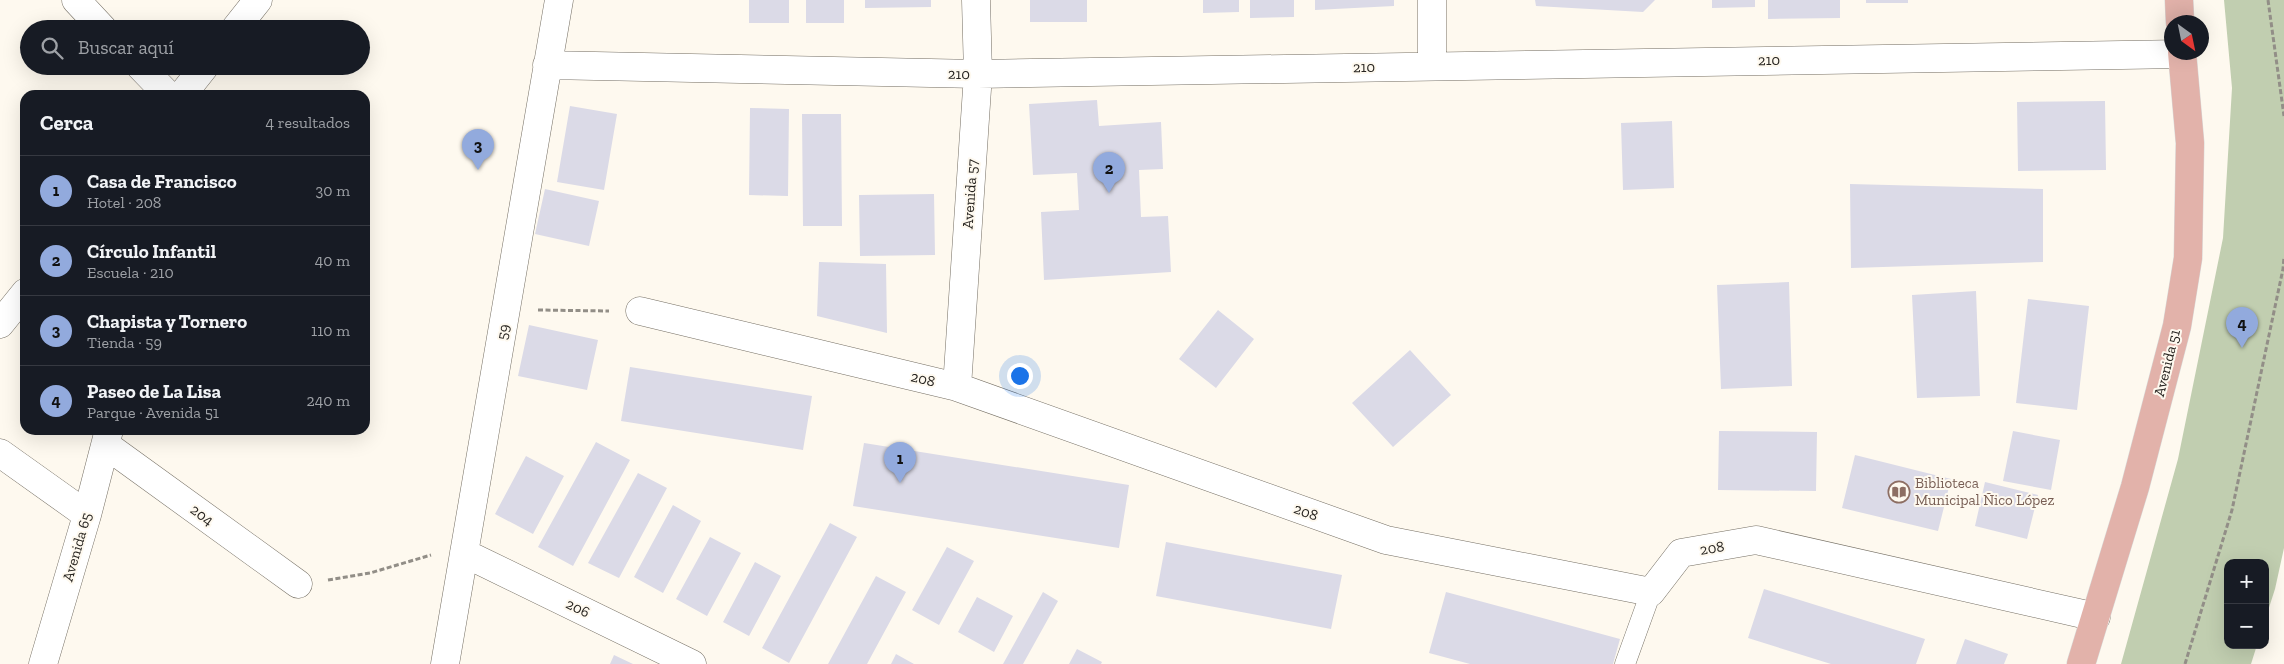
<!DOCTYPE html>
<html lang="es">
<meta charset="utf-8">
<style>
body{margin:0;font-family:"Zilla Slab",serif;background:#20242c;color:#f1f3f6}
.controls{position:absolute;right:15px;bottom:15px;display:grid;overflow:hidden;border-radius:10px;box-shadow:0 5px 20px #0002}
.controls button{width:45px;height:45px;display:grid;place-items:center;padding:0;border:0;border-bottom:1px solid #363941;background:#171b24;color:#f1f3f6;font:25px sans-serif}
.compass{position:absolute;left:2164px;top:15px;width:45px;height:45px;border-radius:50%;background:#171b24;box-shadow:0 5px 20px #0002;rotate:147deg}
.you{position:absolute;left:1019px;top:375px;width:18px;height:18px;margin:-12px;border:4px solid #fff;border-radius:50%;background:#1a73e8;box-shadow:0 0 0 8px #1a73e833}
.badge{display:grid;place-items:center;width:32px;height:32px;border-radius:50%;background:#92aadd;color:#111;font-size:16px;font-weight:700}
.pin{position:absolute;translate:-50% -41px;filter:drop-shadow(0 1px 2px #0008)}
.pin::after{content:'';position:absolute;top:26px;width:18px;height:15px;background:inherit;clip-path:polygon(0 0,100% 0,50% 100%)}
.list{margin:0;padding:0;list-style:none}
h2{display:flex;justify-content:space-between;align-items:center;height:65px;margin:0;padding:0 20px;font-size:21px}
h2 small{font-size:16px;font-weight:400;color:#9ea1a6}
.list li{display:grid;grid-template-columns:32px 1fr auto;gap:15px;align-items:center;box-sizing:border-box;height:70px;padding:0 20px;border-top:1px solid #363941}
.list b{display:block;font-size:19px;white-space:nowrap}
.list p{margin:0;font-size:16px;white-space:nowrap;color:#9ea1a6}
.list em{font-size:16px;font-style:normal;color:#9ea1a6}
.icon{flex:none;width:28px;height:28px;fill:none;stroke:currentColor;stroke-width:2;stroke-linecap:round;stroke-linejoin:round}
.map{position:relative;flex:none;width:2284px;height:664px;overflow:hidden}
.search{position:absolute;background:#171b24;box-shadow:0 5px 20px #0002;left:20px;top:20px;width:350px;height:55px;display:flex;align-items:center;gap:12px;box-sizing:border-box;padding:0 18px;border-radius:28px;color:#9ea1a6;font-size:19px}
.panel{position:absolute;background:#171b24;box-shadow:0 5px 20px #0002;left:20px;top:90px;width:350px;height:345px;border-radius:15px}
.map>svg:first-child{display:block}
.green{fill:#c1ceb0}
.building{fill:#dbdae7}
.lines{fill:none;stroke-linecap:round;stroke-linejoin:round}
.service-casing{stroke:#756f64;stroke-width:21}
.minor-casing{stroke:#756f64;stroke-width:29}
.primary-casing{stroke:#d8d8d7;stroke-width:29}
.path{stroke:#928e87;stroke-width:3;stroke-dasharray:5 2.5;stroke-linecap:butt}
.service{stroke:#fff;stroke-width:20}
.minor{stroke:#fff;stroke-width:28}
.primary{stroke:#e2b2aa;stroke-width:28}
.labels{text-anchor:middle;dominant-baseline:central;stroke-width:4;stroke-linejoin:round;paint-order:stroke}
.street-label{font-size:15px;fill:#272420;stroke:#fef9ef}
.education-label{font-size:15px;fill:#785e54;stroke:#fef9ef;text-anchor:start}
</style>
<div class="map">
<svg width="2284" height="664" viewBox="0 0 2284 664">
<rect width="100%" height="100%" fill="#fef9ef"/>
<!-- green -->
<path class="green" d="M2224,0h60v548l-9,41 -10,31v-57h-37v82h29l-6,19h-130l57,-205 45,-221 9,-150z"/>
<!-- building -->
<path class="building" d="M749,0h40v23h-40z
M806,0h38v23h-38z
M865,0h66v7l-66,1z
M1030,0h57v22h-57z
M1203,0h36v12l-36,1z
M1250,0h44v17l-44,1z
M1315,0h79v6l-79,4z
M1535,0h120l-12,12 -107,-6z
M1712,0h43v7l-43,1z
M1768,0h72v18l-72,1z
M1866,0h42v3h-42z
M1097,100l2,26 62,-4 2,47 -24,1 2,47 27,-1 3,56 -127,8 -3,-68 38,-2 -2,-37 -44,2 -4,-71z
M2105,101l1,69 -88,1 -1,-69z
M570,106l47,8 -13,76 -47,-8z
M750,108l39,1 -1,87 -39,-1z
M802,114h39l1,112h-39z
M1672,121l2,67 -51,2 -2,-67z
M1850,184l193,5v73l-192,6z
M545,189l54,12 -10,45 -54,-12z
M934,194l1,61 -75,1 -1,-61z
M819,262l67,2 1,69 -70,-17z
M1789,282l3,104 -71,3 -4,-104z
M1976,291l4,105 -63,2 -5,-103z
M2028,299l61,7 -12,104 -61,-7z
M1218,310l36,29 -38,49 -37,-29z
M529,325l69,15 -11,50 -69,-14z
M1410,350l41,45 -58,52 -41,-44z
M630,367l182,29 -9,54 -182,-29z
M1719,431l98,1 -1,59 -98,-1z
M2013,431l47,9 -9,50 -48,-9z
M596,442l34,18 -57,106 -35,-19z
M864,443l265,42 -10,63 -266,-42z
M1855,455l96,24 -13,52 -96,-23z
M526,456l38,20 -31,58 -38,-20z
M638,473l29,15 -48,90 -31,-15z
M1985,482l53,13 -11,44 -52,-13z
M673,505l28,16 -38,72 -29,-16z
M830,523l27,14 -68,126 -27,-15z
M710,537l31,16 -34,63 -31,-17z
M1166,542l176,33 -11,54 -175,-33z
M947,547l27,14 -35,64 -27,-15z
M755,562l26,14 -32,60 -26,-14z
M876,576l30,16 -39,72h-39z
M1764,589l161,50 -9,25h-85l-83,-26z
M1043,592l15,9 -35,63h-20z
M1446,592l174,47 -7,25h-143l-41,-11z
M977,597l36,19 -19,36 -36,-20z
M1965,639l43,15 -4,10h-48z
M1077,649l25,13 -1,2h-32z
M896,654l18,10h-23z
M614,655l19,9h-23z"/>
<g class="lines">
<!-- service casing -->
<g class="service-casing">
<path id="service" d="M1625,664l26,-72"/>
</g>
<!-- minor casing -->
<g class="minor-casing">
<path id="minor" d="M76,0l27,29
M235,29l23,-29
M547,65l431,9 1204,-20
M1432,65v-65
M140,66l28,29
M182,95l23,-29
M640,311l317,76 429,153 265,52 30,-39 75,-13 340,77
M0,324l25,-31
M957,387l21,-313 -2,-74
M106,445l192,139
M0,453l87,62
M464,553l228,111
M43,664l44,-149 22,-85
M445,664l114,-664"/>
</g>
<!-- primary casing -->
<g class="primary-casing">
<path id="primary" d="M2179,0l1,22
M2081,664l54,-177 42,-161 11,-68 2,-115 -8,-91"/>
</g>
<!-- path -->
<path class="path" d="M2268,0l16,116
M538,310l71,1
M328,580l42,-7 61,-18
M2185,664l47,-154 51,-241 1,-12"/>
<!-- service -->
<use href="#service" class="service"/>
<!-- minor -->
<use href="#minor" class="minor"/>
<!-- primary -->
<use href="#primary" class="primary"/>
</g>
<!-- icons -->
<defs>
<g id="library-ring" transform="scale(1.125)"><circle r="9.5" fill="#fef9ef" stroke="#8d6e63" stroke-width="1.5"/><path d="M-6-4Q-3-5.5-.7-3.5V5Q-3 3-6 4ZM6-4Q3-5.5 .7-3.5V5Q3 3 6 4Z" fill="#8d6e63"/></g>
</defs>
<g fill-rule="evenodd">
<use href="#library-ring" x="1899" y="492"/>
</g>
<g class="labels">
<!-- street labels -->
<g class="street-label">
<text transform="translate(1769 60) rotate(-1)">210</text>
<text transform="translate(1364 67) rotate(-1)">210</text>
<text transform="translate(959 74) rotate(1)">210</text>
<text transform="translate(970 194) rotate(-86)">Avenida 57</text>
<text transform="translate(503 332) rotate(-80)">59</text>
<text transform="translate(2167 363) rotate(-76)">Avenida 51</text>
<text transform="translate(923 379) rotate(13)">208</text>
<text transform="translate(1306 512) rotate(20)">208</text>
<text transform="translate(202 515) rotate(36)">204</text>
<text transform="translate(77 547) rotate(-74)">Avenida 65</text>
<text transform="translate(1712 548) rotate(-10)">208</text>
<text transform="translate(578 608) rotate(26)">206</text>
</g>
<!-- education labels -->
<g class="education-label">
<text x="1915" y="483">Biblioteca<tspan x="1915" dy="17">Municipal Ñico López</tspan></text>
</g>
</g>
</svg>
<div class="controls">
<button>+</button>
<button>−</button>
</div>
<svg class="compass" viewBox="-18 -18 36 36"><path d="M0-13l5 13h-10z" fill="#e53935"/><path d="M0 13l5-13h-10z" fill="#9ea1a6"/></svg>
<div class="you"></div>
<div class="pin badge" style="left:900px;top:483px">1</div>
<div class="pin badge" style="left:1109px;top:193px">2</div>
<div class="pin badge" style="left:478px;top:170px">3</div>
<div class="pin badge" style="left:2242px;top:348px">4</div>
<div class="search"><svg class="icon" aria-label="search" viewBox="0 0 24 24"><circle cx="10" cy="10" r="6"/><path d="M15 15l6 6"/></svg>Buscar aquí</div>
<section class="panel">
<h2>Cerca<small>4 resultados</small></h2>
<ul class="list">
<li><span class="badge">1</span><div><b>Casa de Francisco</b><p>Hotel · 208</p></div><em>30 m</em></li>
<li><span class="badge">2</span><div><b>Círculo Infantil</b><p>Escuela · 210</p></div><em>40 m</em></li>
<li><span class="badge">3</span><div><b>Chapista y Tornero</b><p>Tienda · 59</p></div><em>110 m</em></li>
<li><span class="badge">4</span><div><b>Paseo de La Lisa</b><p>Parque · Avenida 51</p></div><em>240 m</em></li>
</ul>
</section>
</div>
